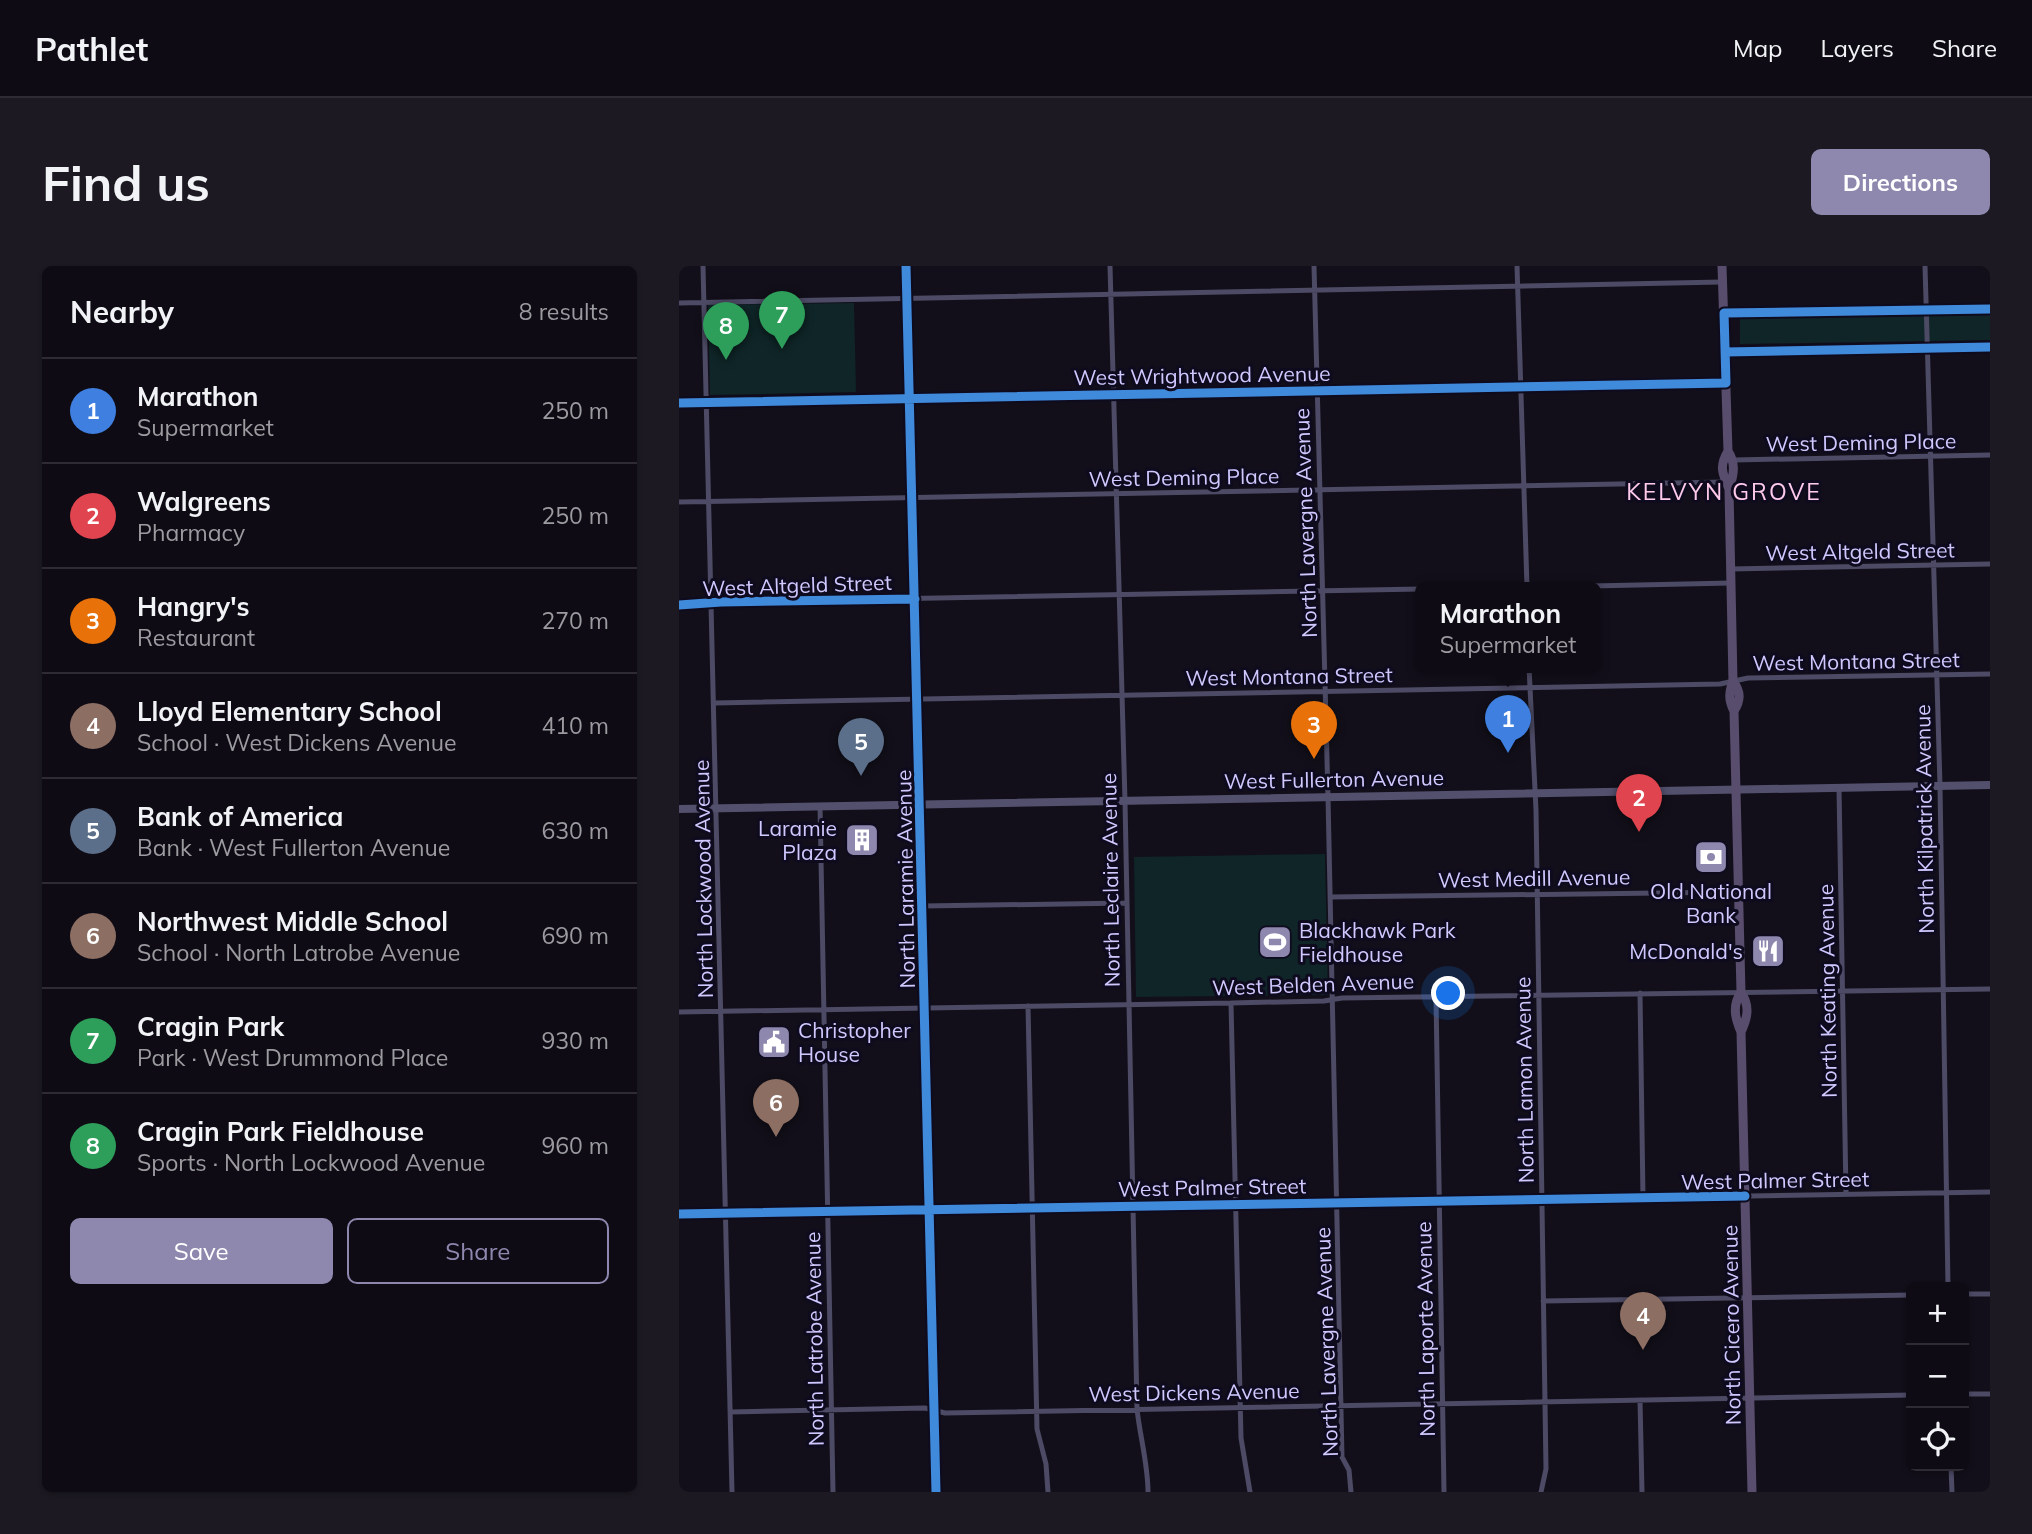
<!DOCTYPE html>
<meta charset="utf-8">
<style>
body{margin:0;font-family:Mulish,sans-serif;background:#1c1922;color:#f1f3f6}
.controls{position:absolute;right:21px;bottom:21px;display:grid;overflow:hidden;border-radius:10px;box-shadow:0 2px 5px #0004}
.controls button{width:63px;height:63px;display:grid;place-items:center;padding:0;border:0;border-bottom:2px solid #2e2b34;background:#0e0b14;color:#f1f3f6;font:35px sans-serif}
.you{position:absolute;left:770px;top:728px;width:24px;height:24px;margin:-18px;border:5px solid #fff;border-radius:50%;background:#1a73e8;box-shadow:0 0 0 10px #1a73e833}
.badge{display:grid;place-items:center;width:46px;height:46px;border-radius:50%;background:#8e88af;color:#fff;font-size:23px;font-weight:700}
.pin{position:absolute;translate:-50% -58px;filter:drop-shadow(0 2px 4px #0008)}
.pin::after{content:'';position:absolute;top:37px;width:24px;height:21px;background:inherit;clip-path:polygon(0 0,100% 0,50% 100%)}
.popup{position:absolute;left:736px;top:316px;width:186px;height:91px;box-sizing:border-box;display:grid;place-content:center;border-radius:10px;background:#0e0b14;filter:drop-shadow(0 2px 5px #0005);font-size:23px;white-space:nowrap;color:#9b9ba0}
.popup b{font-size:26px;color:#f1f3f6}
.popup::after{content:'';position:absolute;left:50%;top:100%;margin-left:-14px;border:14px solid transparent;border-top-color:#0e0b14}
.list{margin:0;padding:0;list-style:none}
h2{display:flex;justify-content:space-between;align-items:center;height:91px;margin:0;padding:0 28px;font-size:30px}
h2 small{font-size:23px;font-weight:400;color:#9b9ba0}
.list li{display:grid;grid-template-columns:46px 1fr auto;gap:21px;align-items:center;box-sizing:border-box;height:105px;padding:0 28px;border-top:2px solid #2e2b34}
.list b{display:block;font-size:26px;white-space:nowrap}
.list p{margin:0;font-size:23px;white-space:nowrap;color:#9b9ba0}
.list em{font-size:23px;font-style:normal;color:#9b9ba0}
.actions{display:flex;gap:14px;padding:21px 28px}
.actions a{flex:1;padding:16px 0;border:2px solid #8e88af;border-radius:10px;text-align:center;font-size:24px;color:#8e88af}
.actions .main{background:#8e88af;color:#fff}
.icon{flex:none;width:38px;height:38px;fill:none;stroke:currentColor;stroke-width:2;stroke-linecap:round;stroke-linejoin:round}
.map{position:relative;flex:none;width:1311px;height:1226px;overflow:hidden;border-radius:10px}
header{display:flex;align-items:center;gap:42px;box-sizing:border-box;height:98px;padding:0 35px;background:#0e0b14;border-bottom:2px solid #2e2b34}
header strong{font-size:33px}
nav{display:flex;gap:38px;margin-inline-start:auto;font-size:24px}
.intro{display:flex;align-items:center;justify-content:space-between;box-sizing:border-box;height:168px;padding:0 42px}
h1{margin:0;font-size:49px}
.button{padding:18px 32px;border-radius:10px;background:#8e88af;color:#fff;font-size:24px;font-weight:700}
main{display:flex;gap:42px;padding:0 42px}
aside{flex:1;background:#0e0b14;border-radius:10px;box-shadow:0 2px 5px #0004}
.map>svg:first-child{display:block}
.green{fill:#0f2527}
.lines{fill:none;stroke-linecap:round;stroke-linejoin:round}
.street{stroke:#4c4a64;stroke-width:5}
.secondary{stroke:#53506e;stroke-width:8}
.primary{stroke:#594d6d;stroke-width:9}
.cycleway-casing{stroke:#0f0b1f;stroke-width:13}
.cycleway{stroke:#408adc;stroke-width:9}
.labels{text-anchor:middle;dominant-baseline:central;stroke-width:6;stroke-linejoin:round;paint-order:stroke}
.street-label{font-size:21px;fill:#d0c9ff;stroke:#0f0b1f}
.poi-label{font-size:21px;fill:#d0c9ff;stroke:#0f0b1f;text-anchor:end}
.neighbourhood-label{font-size:23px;letter-spacing:2px;fill:#ffcbeb;stroke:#0f0b1f}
</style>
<header>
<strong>Pathlet</strong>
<nav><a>Map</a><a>Layers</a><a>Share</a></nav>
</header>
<div class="intro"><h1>Find us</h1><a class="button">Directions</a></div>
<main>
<aside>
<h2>Nearby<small>8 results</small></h2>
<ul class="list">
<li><span class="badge" style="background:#3f7fe0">1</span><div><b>Marathon</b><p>Supermarket</p></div><em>250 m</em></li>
<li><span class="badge" style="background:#e0444e">2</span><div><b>Walgreens</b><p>Pharmacy</p></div><em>250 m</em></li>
<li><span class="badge" style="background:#e8710a">3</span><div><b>Hangry's</b><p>Restaurant</p></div><em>270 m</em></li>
<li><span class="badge" style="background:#8d6e63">4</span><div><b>Lloyd Elementary School</b><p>School · West Dickens Avenue</p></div><em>410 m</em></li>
<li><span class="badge" style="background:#5c6f8a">5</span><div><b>Bank of America</b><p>Bank · West Fullerton Avenue</p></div><em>630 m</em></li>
<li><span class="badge" style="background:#8d6e63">6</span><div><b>Northwest Middle School</b><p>School · North Latrobe Avenue</p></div><em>690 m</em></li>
<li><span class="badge" style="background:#2e9e5b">7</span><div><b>Cragin Park</b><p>Park · West Drummond Place</p></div><em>930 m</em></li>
<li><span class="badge" style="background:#2e9e5b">8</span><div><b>Cragin Park Fieldhouse</b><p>Sports · North Lockwood Avenue</p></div><em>960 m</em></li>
</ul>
<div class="actions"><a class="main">Save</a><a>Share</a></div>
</aside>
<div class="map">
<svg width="1311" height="1226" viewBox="0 0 1311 1226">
<rect width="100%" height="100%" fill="#120f1a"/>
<!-- green -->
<path class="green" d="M175,37l2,89 -146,3 -2,-90z
M1311,47v27l-250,4v-27z
M646,588l3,141 -192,2 -2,-140z"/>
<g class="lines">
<!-- street -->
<path class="street" d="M24,0l29,1226
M431,0l15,535 12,608c3,28 11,55 11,83
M635,0l14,531 14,660 7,13 2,22
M838,0l10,321
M1246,0l15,520 8,501
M0,37l1043,-21
M1045,47l266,-4
M1046,86l265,-5
M0,137l1047,-20
M1055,194l256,-5
M0,236l1047,-20
M1052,303l259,-5
M866,321l186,-4
M0,339l42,-3 700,-13
M850,401l7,143 10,659 -5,23
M36,437l1005,-19 28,-6 242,-4
M1160,522l7,406
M141,540l13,686
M652,631l407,-5
M244,640l204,-3
M961,727l3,205
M757,731l8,495
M552,737l10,435 9,54
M349,740l9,423 9,35 2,28
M0,746l552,-9 93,-2 18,-3 648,-9
M0,948l1311,-22
M1285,1028h26
M864,1035l368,-6
M1285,1128h26
M961,1134l2,92
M52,1146l194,-4 20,5 966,-18
M1272,1200l1,26"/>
<!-- secondary -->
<path class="secondary" d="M227,0l30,1226
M0,543l1311,-24"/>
<!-- primary -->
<path class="primary" d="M1043,0l6,185c8,12 6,24 1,38l4,192c-4,11 -5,19 1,30l7,281c-9,14 -6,26 0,40l11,460
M1049,185c-9,15 -6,22 1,38
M1054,415c8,11 8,19 1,30
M1062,726c9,14 7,25 0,40"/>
<!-- cycleway casing -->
<g class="cycleway-casing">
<path id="cycleway" d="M227,0l30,1226
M1046,86l265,-5
M0,137l1047,-20 -2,-70 266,-4
M0,339l42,-3 194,-3
M0,948l1066,-18"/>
</g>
<!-- cycleway -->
<use href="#cycleway" class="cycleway"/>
</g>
<!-- icons -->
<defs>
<g id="building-square" transform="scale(1.75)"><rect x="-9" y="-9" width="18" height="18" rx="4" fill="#8e88af" stroke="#0f0b1f"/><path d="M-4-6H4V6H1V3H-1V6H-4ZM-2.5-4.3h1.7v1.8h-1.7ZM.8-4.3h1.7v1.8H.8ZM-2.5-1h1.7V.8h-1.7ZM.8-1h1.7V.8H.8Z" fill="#fff"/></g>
<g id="bank-square" transform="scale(1.75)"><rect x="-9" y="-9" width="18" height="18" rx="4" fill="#8e88af" stroke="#0f0b1f"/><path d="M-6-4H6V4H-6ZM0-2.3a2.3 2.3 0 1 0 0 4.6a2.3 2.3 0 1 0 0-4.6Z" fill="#fff"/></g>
<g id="stadium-square" transform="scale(1.75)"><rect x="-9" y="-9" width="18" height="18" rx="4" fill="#8e88af" stroke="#0f0b1f"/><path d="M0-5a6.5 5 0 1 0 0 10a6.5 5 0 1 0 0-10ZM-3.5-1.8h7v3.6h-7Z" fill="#fff"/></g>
<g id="restaurant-square" transform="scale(1.75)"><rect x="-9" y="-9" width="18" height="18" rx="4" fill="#8e88af" stroke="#0f0b1f"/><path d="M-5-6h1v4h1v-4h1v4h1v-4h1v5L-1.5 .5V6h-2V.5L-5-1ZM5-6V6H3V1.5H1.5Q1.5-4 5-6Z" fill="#fff"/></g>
<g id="civic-square" transform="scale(1.75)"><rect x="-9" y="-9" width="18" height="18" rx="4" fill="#8e88af" stroke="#0f0b1f"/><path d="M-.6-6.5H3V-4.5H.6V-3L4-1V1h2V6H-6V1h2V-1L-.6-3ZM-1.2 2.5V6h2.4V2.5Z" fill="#fff"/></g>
</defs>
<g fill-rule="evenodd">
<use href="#building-square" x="183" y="574"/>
<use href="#bank-square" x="1032" y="591"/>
<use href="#stadium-square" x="596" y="676"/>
<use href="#restaurant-square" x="1089" y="685"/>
<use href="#civic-square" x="95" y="776"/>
</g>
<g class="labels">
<!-- street labels -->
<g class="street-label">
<text transform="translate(523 109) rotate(-1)">West Wrightwood Avenue</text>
<text transform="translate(1182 176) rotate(-1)">West Deming Place</text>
<text transform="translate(505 211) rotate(-1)">West Deming Place</text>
<text transform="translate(626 257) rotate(-92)">North Lavergne Avenue</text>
<text transform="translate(1181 285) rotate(-1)">West Altgeld Street</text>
<text transform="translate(118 319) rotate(-2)">West Altgeld Street</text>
<text transform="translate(1177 395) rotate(-1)">West Montana Street</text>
<text transform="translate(610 410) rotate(-1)">West Montana Street</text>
<text transform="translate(655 513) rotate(-1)">West Fullerton Avenue</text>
<text transform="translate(1245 553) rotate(-91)">North Kilpatrick Avenue</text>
<text transform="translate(855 612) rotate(-1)">West Medill Avenue</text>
<text transform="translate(24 613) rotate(-91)">North Lockwood Avenue</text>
<text transform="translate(226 613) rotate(-91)">North Laramie Avenue</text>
<text transform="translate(431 614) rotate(-91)">North Leclaire Avenue</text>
<text transform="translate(634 718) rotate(-2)">West Belden Avenue</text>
<text transform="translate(1148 725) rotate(-91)">North Keating Avenue</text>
<text transform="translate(845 814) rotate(-91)">North Lamon Avenue</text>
<text transform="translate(1096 914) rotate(-1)">West Palmer Street</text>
<text transform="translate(533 921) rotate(-1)">West Palmer Street</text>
<text transform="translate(1052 1059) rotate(-91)">North Cicero Avenue</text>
<text transform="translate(746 1063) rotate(-91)">North Laporte Avenue</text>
<text transform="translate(135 1073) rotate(-91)">North Latrobe Avenue</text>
<text transform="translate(647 1076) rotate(-92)">North Lavergne Avenue</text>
<text transform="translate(515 1126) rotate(-1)">West Dickens Avenue</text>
</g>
<!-- poi labels -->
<g class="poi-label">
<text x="158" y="562">Laramie<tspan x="158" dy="24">Plaza</tspan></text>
<text x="1032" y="625" text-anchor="middle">Old National<tspan x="1032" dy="24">Bank</tspan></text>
<text x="620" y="664" text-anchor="start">Blackhawk Park<tspan x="620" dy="24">Fieldhouse</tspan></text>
<text x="1064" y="685">McDonald's</text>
<text x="119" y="764" text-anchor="start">Christopher<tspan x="119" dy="24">House</tspan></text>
</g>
<!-- neighbourhood labels -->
<g class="neighbourhood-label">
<text x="1045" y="225">KELVYN GROVE</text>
</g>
</g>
</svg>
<div class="controls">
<button>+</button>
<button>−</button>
<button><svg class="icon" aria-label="locate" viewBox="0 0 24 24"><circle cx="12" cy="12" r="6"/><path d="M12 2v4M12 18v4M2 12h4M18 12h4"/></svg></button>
</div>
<div class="you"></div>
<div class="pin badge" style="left:829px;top:487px;background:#3f7fe0">1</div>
<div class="popup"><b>Marathon</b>Supermarket</div>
<div class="pin badge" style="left:960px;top:566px;background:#e0444e">2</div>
<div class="pin badge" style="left:635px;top:493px;background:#e8710a">3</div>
<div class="pin badge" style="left:964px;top:1084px;background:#8d6e63">4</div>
<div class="pin badge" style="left:182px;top:510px;background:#5c6f8a">5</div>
<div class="pin badge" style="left:97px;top:871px;background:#8d6e63">6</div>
<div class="pin badge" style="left:103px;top:83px;background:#2e9e5b">7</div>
<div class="pin badge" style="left:47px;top:94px;background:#2e9e5b">8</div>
</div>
</main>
